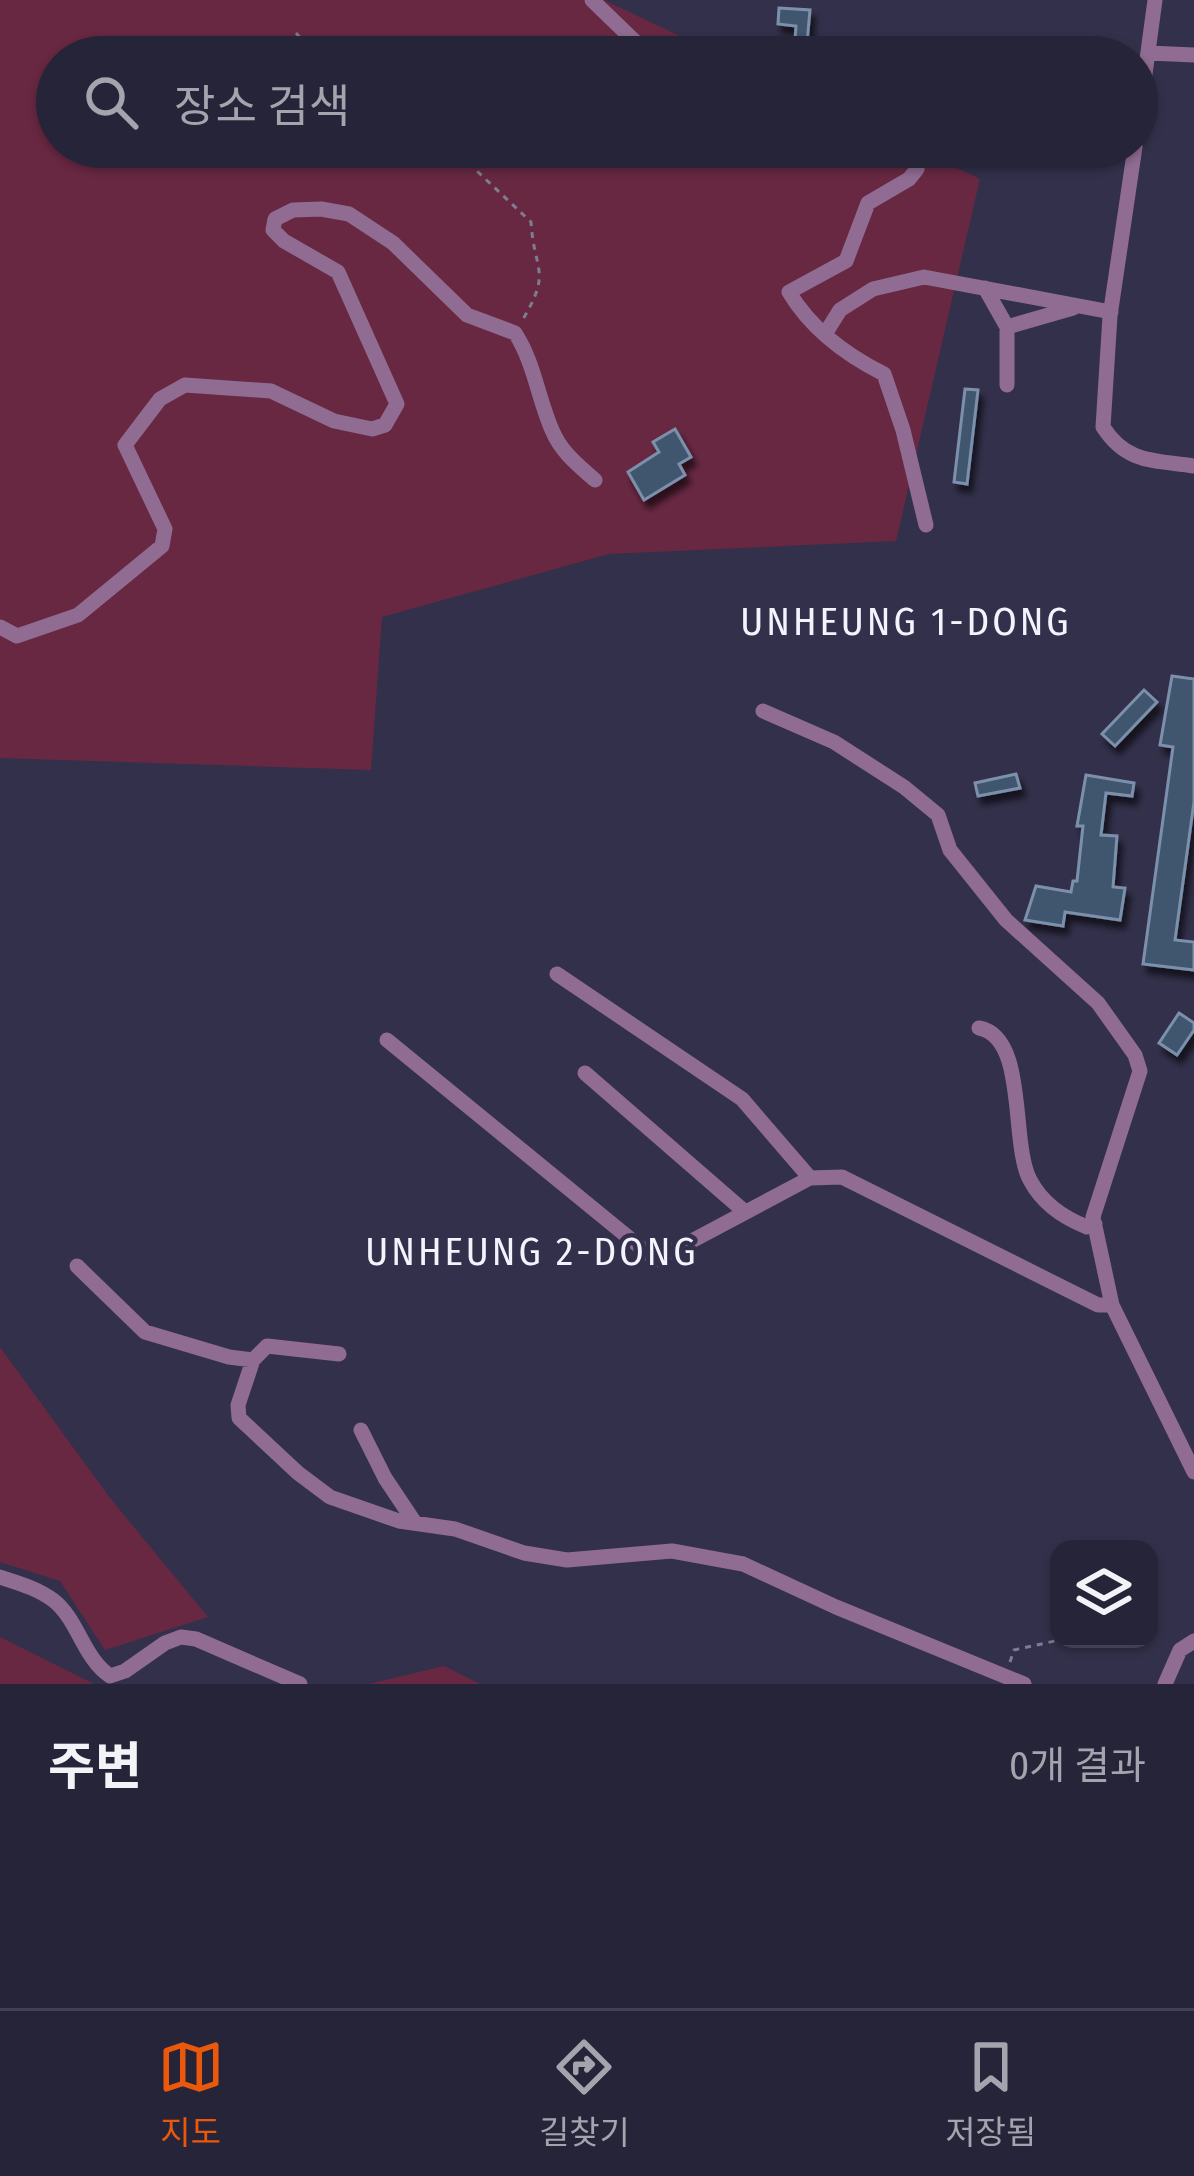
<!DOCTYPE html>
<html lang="ko">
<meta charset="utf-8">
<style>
body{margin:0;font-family:"Fira Sans Condensed","Noto Sans KR",sans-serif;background:#323043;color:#f1f3f6}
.controls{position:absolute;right:36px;bottom:36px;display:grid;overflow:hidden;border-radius:24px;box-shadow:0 3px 9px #0004}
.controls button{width:108px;height:108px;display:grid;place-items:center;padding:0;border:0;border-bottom:3px solid #424153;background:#262438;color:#f1f3f6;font:60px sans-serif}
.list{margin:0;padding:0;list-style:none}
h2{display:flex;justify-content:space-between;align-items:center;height:156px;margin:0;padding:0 48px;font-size:51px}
h2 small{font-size:39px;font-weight:400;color:#a4a4ae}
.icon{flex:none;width:66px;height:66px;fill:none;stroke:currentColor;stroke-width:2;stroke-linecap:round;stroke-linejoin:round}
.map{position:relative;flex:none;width:1194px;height:1684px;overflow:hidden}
.search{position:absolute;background:#262438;box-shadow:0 3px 9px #0004;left:36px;right:36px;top:36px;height:132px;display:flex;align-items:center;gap:30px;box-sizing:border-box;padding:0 42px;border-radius:66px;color:#a4a4ae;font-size:45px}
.sheet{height:324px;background:#262438}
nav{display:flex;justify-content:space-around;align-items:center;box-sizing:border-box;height:168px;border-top:3px solid #424153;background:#262438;font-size:33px;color:#a4a4ae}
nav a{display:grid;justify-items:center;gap:6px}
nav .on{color:#ea580c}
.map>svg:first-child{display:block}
.green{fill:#682842}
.building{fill:#41546e;stroke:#7b90ac;stroke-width:3;filter:url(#shadow)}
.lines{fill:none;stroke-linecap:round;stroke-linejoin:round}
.path{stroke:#7e7c90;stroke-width:3;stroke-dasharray:6 6;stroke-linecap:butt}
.minor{stroke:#906c93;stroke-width:15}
.labels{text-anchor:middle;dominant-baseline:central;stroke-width:9;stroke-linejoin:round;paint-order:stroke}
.neighbourhood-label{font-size:39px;letter-spacing:3px;fill:#f3f2fd;stroke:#33304b}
</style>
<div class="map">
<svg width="1194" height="1684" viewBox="0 0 1194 1684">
<defs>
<filter id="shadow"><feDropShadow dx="4.5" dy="8" stdDeviation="3" flood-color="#0009"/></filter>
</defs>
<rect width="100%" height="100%" fill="#33304b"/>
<!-- green -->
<path class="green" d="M0,0h604l120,57h-667v90h857l66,32 -84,362 -287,13 -227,63 -11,153 -371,-12z
M0,1347l110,151 98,119 -103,33 -45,-69 -60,-19z
M0,1637l94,47h-94z
M444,1666l36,18h-111z"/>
<!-- building -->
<path class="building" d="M779,8l31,2 -4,44 -12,-1 2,-27 -18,-2z
M965,389l13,1 -11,94 -13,-2z
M675,429l16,28 -12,7 6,11 -41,25 -16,-28 31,-20 -6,-10z
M1172,676l22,3v123l-19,138 19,2v28l-51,-6 30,-217 -13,-2z
M1144,690l13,12 -42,44 -13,-12z
M1016,774l4,14 -42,8 -3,-13z
M1086,775l48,8 -2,13 -26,-3 -5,42 16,1 -4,51 12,1 -5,32 -55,-8 -2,14 -38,-6 11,-34 35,6 2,-11h4l6,-55h-6z
M1179,1013l15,10v7l-17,25 -18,-12z"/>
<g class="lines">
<!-- path -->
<path class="path" d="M296,33l22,24
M437,147l23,8 71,67c3,49 21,49 -8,97
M1010,1662l4,-12 50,-11"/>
<!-- minor -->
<path class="minor" d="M592,0l59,57
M1149,53l45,2
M1137,133l18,-133
M794,147l7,3 57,-3
M896,147l11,4 10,18 -8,10 -41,24 -22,58 -57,31c22,37 57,63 95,82l19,56 23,95
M1135,147l-25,169 -7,111c24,37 51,33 91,39
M985,288l22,39v58
M1007,327l66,-19
M825,334l15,-24 33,-21 51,-12 187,35
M0,627l17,9 61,-21 84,-69 3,-17 -40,-84 35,-46 25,-14 86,6 63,30 38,8 13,-4 12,-21 -59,-132 -54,-31 -11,-11 2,-11 18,-9 28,-1 28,5 44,29 74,72 48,18c19,29 23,65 37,97 9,22 26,35 43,50
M763,711l71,31 70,45 34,28 12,35 56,70 92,83 37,52 5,16 -47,146 19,88 82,167
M557,974l185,125 68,79
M979,1028c49,9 31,115 51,152 12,23 34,38 57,47l8,-3
M387,1040l269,220 154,-82 32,-1 256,128h14
M585,1073l160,139
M77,1266l68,66 84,25 24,3 14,-14 72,8
M253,1360l-15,45 1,13 59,55 32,24 69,24 56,8 69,24 43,7 105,-9 71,13 93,43 188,77
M361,1430l24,48 30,45
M0,1577c18,6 37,11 53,23 25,19 30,58 57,76l15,-5 40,-28 16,-6 15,2 104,45
M1165,1684l15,-34 14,-9"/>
</g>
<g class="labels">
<!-- neighbourhood labels -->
<g class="neighbourhood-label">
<text x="906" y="622">UNHEUNG 1-DONG</text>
<text x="532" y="1252">UNHEUNG 2-DONG</text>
</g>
</g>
</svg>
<div class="controls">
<button><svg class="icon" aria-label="layers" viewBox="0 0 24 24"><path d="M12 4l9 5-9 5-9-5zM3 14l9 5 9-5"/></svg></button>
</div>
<div class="search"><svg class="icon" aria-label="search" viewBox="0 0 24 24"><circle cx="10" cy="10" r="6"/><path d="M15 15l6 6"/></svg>장소 검색</div>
</div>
<section class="sheet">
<h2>주변<small>0개 결과</small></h2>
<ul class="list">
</ul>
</section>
<nav>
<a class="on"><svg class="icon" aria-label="map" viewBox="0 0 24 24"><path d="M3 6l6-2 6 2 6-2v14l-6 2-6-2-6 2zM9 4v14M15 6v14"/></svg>지도</a>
<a><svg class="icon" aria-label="directions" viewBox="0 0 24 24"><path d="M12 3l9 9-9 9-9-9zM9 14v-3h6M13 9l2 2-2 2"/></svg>길찾기</a>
<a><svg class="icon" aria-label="saved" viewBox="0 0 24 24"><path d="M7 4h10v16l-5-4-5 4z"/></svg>저장됨</a>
</nav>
